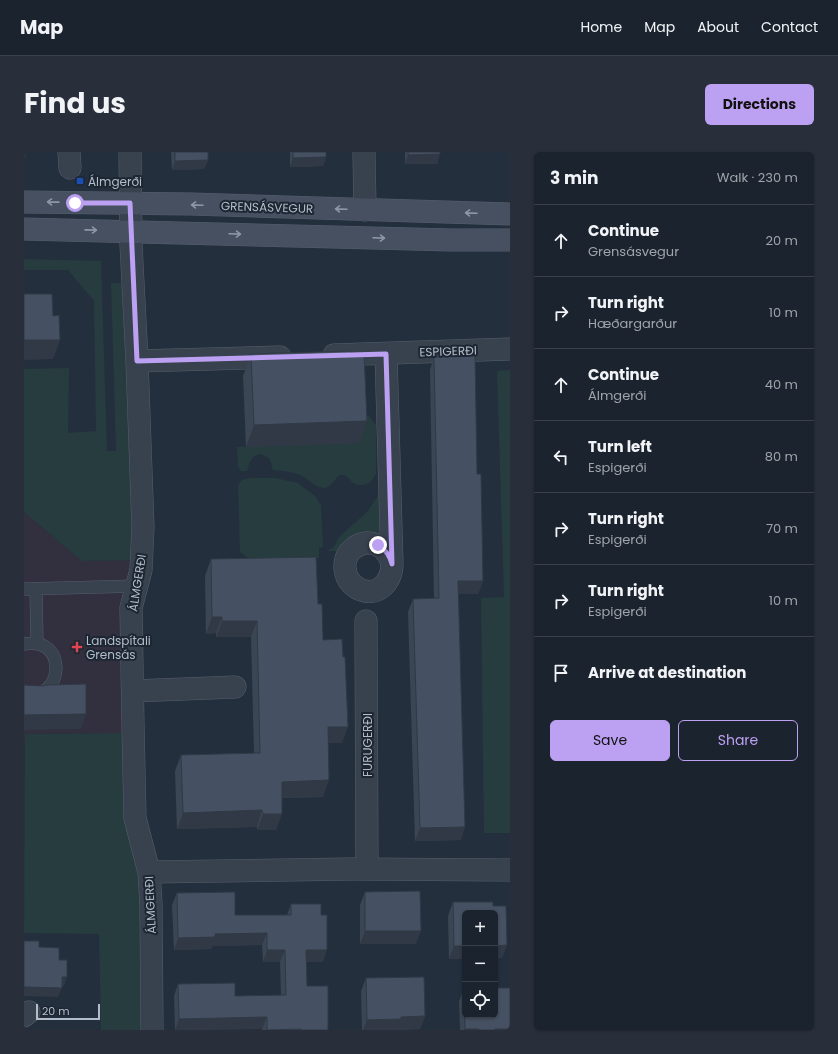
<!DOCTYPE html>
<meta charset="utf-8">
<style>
body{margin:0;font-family:Poppins,sans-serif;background:#282f3a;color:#f1f3f6}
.controls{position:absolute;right:12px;bottom:12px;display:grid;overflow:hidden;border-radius:6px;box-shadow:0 1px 3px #0004}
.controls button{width:36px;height:36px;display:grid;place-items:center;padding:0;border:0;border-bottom:1px solid #39404a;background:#1b232e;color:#f1f3f6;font:20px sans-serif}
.scale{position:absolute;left:12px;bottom:10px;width:64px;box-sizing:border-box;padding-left:4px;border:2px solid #b4bcc9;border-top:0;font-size:11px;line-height:14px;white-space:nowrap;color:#b4bcc9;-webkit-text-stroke:3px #1d2633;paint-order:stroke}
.stop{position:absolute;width:12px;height:12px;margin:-9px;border:3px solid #bca0f2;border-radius:50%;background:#fff}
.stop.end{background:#bca0f2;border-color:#fff;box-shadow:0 1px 4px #0008}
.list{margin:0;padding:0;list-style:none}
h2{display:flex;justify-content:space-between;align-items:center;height:52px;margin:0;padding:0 16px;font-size:17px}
h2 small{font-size:13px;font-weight:400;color:#a0a4aa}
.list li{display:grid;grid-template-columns:26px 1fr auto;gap:12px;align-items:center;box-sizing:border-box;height:72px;padding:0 16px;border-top:1px solid #39404a}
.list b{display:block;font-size:15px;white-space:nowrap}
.list p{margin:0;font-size:13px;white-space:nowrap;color:#a0a4aa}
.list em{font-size:13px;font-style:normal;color:#a0a4aa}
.actions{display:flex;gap:8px;padding:12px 16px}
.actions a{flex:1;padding:9px 0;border:1px solid #bca0f2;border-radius:6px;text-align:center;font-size:14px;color:#bca0f2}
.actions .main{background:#bca0f2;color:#111}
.icon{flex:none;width:22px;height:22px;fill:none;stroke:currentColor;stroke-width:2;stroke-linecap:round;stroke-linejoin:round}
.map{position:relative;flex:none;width:486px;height:878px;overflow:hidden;border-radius:6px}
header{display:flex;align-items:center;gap:24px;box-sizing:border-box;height:56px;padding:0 20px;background:#1b232e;border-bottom:1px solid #39404a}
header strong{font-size:19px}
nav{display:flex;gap:22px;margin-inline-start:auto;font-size:14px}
.intro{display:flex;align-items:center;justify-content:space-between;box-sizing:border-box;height:96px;padding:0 24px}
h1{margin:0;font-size:28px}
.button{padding:10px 18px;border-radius:6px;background:#bca0f2;color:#111;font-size:14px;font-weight:700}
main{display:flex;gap:24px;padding:0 24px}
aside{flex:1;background:#1b232e;border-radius:6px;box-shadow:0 1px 3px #0004}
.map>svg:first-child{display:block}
.medical{fill:#32303f}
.green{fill:#263c3f}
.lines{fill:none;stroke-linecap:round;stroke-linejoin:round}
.lane-casing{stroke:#565f6c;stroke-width:13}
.street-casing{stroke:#565f6c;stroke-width:23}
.secondary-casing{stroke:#565f6c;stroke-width:23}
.lane{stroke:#38414e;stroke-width:12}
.street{stroke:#38414e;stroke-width:22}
.secondary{stroke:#465061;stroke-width:22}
.wall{fill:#3b4654}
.shaded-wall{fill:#303945}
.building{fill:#455162;stroke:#303945}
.oneway{stroke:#8e96a5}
.route{stroke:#bca0f2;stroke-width:5}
.transit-dot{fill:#1a4fb4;stroke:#1d2633;stroke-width:1.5}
.health-dot{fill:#e0444e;stroke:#1d2633;stroke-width:1.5}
.labels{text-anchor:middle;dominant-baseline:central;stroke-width:4;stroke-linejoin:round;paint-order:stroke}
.poi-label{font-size:12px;fill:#b4bcc9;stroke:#1d2633;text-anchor:start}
.street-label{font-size:12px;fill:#b4bcc9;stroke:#1d2633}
</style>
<header>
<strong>Map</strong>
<nav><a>Home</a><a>Map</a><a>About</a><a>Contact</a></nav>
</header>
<div class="intro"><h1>Find us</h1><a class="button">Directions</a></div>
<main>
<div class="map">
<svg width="486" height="878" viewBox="0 0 486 878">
<rect width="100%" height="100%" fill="#242f3e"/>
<!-- medical -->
<path class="medical" d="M0,360l58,49 51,-1 -7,173 -101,1 -1,20z"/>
<!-- green -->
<path class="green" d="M0,107l77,2 6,190h9l-5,-168h17l5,277 -51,1 -58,-49v-143l45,-1 -1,65 28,-2 -2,-130 -26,-31h-44z
M486,218v463h-26l-3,-235 23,-1 -7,-226z
M334,264h11l7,9v49c-4,9 -13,14 -23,9 -3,-3 -5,-7 -9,-8 -8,-2 -10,12 -20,13 -9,0 -16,-10 -24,-13 -9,-4 -18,-4 -27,-5 -2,-4 -1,-6 -3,-10 -1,-2 -5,-4 -7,-5 -11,-3 -14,9 -16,16h-6l-3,-4 -1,-20 121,-4z
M226,326h25l23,5 17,13 6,9 2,42 -4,1v10l-70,1 -9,-7 -2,-67 4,-5z
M357,339l1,38 -4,5 -37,17h-14l7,-4 5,-10 28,-25z
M102,581l13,121 6,176h-44l-2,-96 -75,-1 1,-199z"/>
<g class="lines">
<!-- lane casing -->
<g class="lane-casing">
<path id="lane" d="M0,437l113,-3
M12,437l1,55
M0,492c46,-9 39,61 0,49"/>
</g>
<!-- street casing -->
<g class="street-casing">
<path id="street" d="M45,0l1,16
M106,0l1,92 6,117 6,166 -2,43 -10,38 2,118 2,92 14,54 2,32 1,126
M340,0l1,58
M362,202l6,210c0,19 -16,35 -35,24 -14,-9 -17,-30 -3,-40 16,-12 34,-1 38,16
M310,203l176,-6
M113,209l143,-4
M342,469l1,248
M109,539l102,-4
M125,720l202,-3 159,1
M0,864l5,-4"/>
</g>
<!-- secondary casing -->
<g class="secondary-casing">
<path id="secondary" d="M0,50l167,2 319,10
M0,77l427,11h59"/>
</g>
<!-- lane -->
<use href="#lane" class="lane"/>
<!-- street -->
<use href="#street" class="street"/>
<!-- secondary -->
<use href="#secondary" class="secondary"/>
</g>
<!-- wall -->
<path class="wall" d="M147,0h37v8l-4,9 -32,1z
M266,0h36v5l-3,9 -33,1z
M381,0h35l-3,12h-32z
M227,202h100l8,89 -113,4 -3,-71z
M410,205l43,117 6,107 -5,13h-19l2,246 -46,1 -7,-229 5,-13h21l-4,-229z
M187,407l107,45 5,36 19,103h-14l-5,54 -41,1 -6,32h-19v-3l-80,2 -2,-58 6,-16 73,-2 -3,-116h-35v-4l-10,1 -1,-58z
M341,740l51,52h-56v-39z
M153,741l58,22h52l4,-11 32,58h-17l1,24 21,44h-66v-1l-87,1 -1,-34 4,-12 57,12 46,-1 -1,-33h-17l-1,-17 -50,1 -1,3 -37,1 -2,-45z
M429,750l40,4 9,52 -37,-45v46h-16l-1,-43z
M342,826l59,38 -5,13 -23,1h-35l-1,-39z
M440,836l46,42h-50l-1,-29z"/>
<!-- shaded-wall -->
<path class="shaded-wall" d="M0,0h3l-2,6h-1z
M416,2l-3,10h-32l3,-9z
M302,5l-3,9 -33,1 3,-9z
M184,8l-4,9 -32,1 3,-9z
M0,188h36l-7,19 -29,1z
M343,269l-8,22 -113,4 8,-22z
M434,429h25l-5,13h-24z
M188,465h10l-6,16 -10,1z
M198,469h35l-6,16h-35z
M62,562l-5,15 -57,1v-15z
M304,575h20l-6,16h-20z
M305,628l-6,17 -47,1 6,-16z
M238,658l-5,17 -80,2 6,-16z
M239,662h19l-6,16h-19z
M441,675l-4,13 -46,1 5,-13z
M341,779h56l-5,13h-56z
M243,781l-5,12 -50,1 -1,3 -37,1 4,-12 37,-4z
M483,793l-5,13 -7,1v-13z
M430,794h11v13h-16z
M243,798h18l-5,12h-17z
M282,798h21l-4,12h-21z
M38,825h5l-3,9h-6z
M0,835l38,1 -4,9 -34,-1z
M401,864l-5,13 -23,1h-34l4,-10 34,-3z
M243,865l-5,12 -87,1 4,-11z
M441,877h14l-1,1h-14z
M471,877h15v1h-15z"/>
<!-- building -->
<path class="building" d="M151,0h33v8l-33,1z
M269,0h33v5l-33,1z
M384,0h32v2l-32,1z
M0,142h28l1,22 6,-1 1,25h-36z
M327,199v3l13,-1 3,68 -113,4 -3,-71z
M451,204l2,118h4l2,107h-25l7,246 -45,1 -7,-229 26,-1 -5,-241z
M292,405l2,47h4l1,36 19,-1 1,18h2l3,70h-20l1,53 -47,2v32h-19l-1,-4 -79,3 -2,-58 79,-2 -3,-132h-35v-4h-10l-1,-58z
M62,532v30l-62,1v-30l18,1 6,-1z
M396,739l1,40h-56v-39z
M211,740v23h56v-11h30v11h6v35h-21l1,36h21v44h-27v-1l-34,1v-13l-88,2 -1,-35 57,-1v13l51,-1 -1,-45h-18v-17l-52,1v3l-37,1 -1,-45z
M429,750h40v4h13l1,39 -12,1v-33h-30v33h-11z
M0,789h15v6l20,1v12h8v17h-5v11l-38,-1z
M400,825l1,39 -24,1v2l-34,1 -1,-42z
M440,836h1v27h30v-27h15v41h-15v1h-16v-1h-14z"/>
<!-- one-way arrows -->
<defs><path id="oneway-shaft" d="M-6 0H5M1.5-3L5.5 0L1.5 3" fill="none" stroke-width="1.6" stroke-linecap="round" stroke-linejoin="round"/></defs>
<g class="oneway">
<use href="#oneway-shaft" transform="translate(29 50) rotate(-179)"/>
<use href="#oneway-shaft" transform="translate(173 53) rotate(-178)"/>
<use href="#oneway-shaft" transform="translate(317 57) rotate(-178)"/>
<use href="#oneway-shaft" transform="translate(447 61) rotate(-178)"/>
<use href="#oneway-shaft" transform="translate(67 78) rotate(1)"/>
<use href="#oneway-shaft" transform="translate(211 82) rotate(2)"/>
<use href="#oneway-shaft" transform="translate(355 86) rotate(2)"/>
</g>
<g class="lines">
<!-- route -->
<path class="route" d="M51,51h55l7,158 249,-7 6,210c-2,-9 -6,-14 -14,-19"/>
</g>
<!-- markers -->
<rect class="transit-dot" x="52" y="25" width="8" height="8" rx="2"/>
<path class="health-dot" d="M51 489h4v4h4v4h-4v4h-4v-4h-4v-4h4z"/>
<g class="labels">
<!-- poi labels -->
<g class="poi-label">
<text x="64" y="29">Álmgerði</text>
<text x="62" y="488">Landspítali<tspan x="62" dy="14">Grensás</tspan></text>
</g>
<!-- street labels -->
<g class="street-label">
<text transform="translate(243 55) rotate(2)">GRENSÁSVEGUR</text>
<text transform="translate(424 199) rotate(-2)">ESPIGERÐI</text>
<text transform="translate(113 431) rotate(-81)">ÁLMGERÐI</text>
<text transform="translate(343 593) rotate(-90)">FURUGERÐI</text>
<text transform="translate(126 753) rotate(-93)">ÁLMGERÐI</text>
</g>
</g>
</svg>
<div class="controls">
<button>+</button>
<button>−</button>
<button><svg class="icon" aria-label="locate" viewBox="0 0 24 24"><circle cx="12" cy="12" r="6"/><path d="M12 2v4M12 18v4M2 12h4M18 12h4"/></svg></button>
</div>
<div class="scale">20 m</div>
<div class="stop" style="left:51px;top:51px"></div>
<div class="stop end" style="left:354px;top:393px"></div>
</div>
<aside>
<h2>3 min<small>Walk · 230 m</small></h2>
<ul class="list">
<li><svg class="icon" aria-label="ahead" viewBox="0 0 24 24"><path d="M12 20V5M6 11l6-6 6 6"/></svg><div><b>Continue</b><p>Grensásvegur</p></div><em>20 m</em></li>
<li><svg class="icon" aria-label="right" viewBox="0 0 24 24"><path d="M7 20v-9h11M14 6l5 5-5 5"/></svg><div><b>Turn right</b><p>Hæðargarður</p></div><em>10 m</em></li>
<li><svg class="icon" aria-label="ahead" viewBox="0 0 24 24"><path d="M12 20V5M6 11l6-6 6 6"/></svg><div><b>Continue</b><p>Álmgerði</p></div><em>40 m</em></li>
<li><svg class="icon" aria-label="left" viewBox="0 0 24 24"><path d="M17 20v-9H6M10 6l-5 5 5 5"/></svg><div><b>Turn left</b><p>Espigerði</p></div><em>80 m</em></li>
<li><svg class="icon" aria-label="right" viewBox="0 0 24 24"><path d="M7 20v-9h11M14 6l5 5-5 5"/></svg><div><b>Turn right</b><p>Espigerði</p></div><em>70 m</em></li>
<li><svg class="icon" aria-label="right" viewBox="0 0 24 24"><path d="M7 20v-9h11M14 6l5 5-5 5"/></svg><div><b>Turn right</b><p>Espigerði</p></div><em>10 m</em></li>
<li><svg class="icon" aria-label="arrive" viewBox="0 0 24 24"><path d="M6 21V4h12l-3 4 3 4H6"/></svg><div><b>Arrive at destination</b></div></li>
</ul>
<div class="actions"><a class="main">Save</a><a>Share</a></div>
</aside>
</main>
